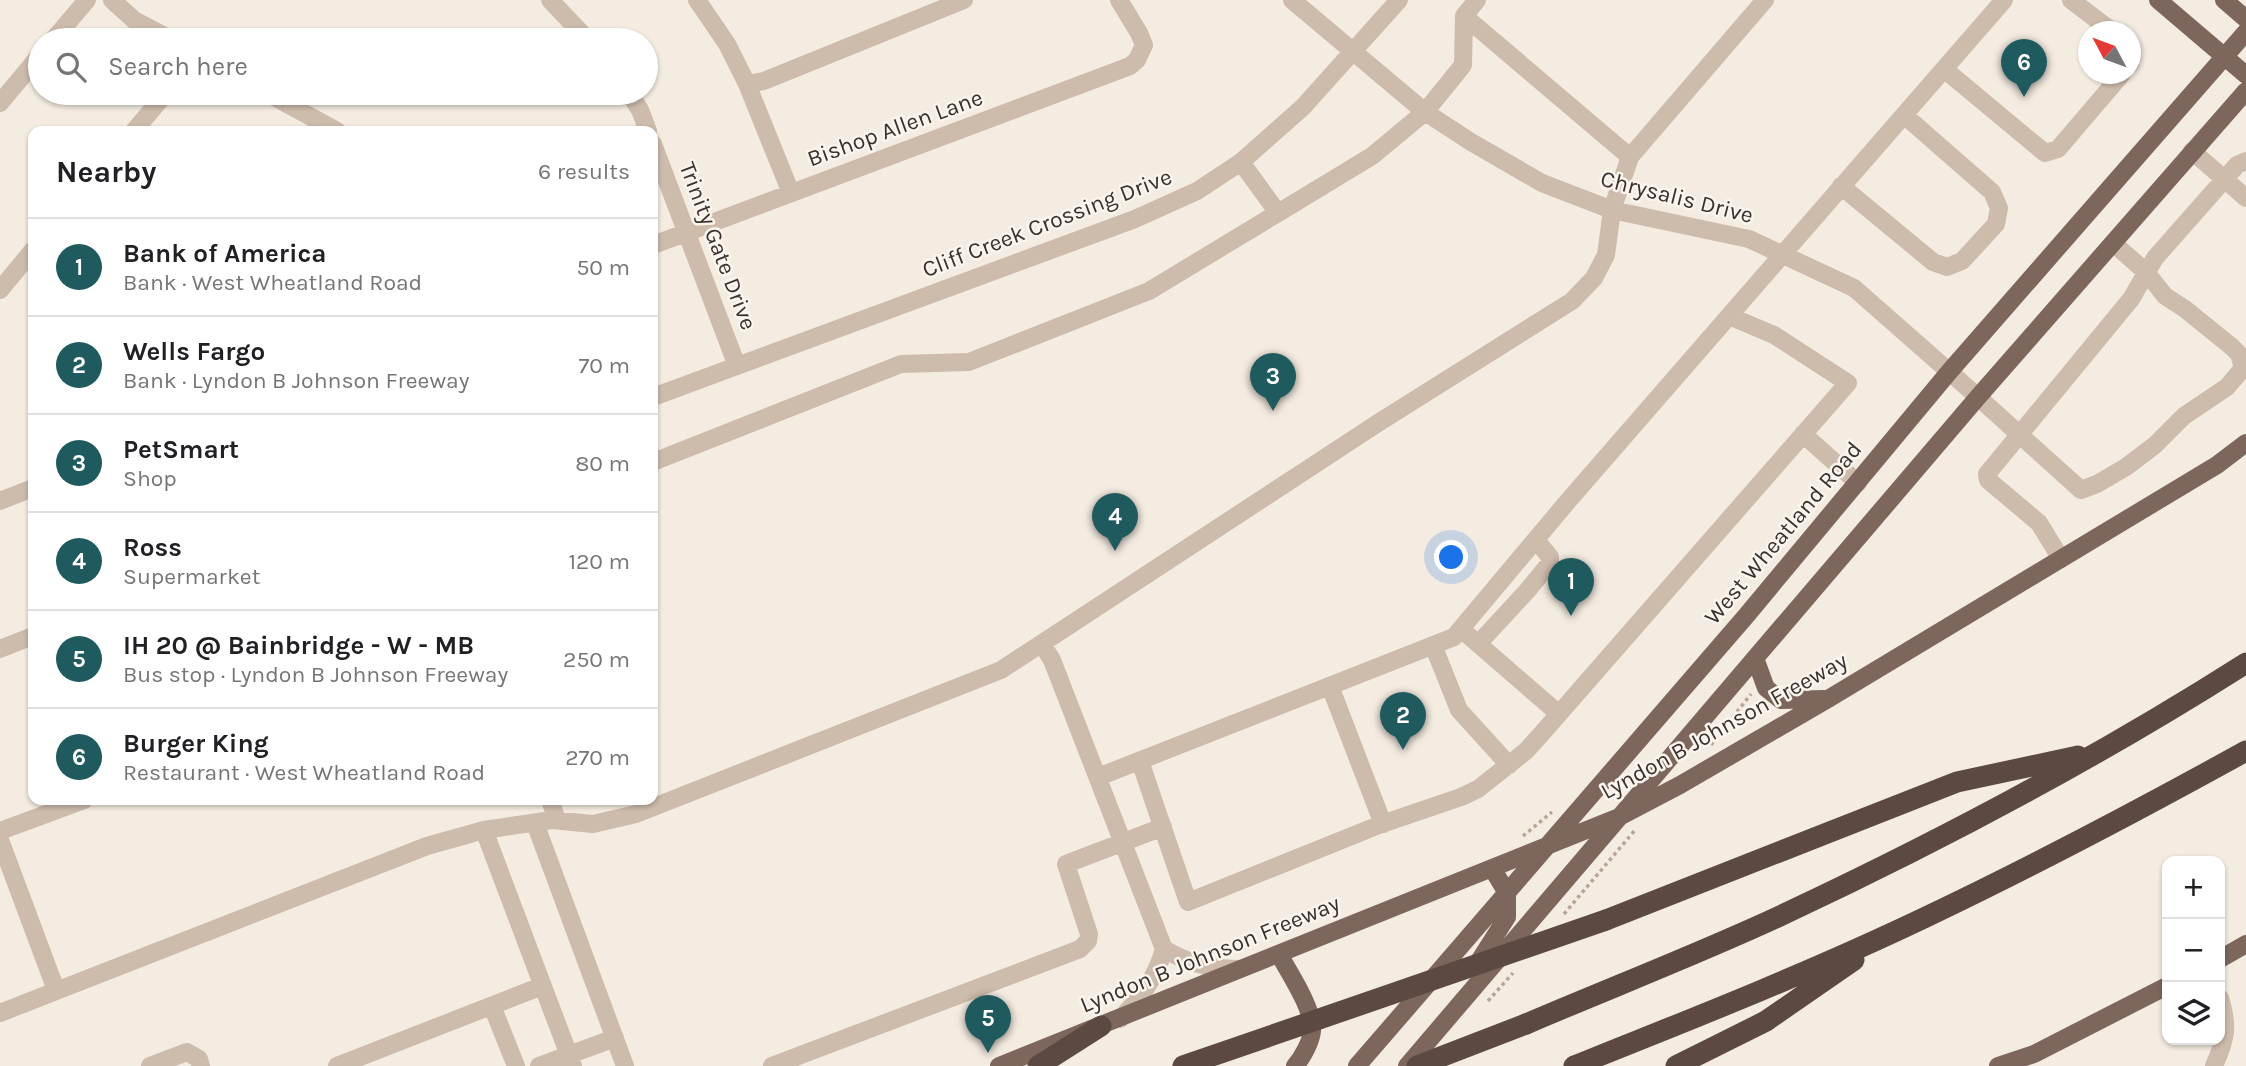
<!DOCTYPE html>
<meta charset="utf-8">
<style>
body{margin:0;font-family:Karla,sans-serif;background:#f6f6f6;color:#202124}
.controls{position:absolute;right:21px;bottom:21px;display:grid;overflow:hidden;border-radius:14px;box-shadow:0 2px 5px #0004}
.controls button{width:63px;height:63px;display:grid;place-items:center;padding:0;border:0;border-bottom:2px solid #e0e0e0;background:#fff;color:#202124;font:35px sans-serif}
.compass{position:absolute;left:2078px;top:21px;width:63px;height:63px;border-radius:50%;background:#fff;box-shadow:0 2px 5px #0004;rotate:311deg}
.you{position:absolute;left:1452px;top:558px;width:24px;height:24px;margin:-18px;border:5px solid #fff;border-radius:50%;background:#1a73e8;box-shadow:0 0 0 10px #1a73e833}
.badge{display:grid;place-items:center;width:46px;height:46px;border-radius:50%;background:#1f5a5e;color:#fff;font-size:23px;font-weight:700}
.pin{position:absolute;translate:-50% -58px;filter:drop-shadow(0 2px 4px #0008)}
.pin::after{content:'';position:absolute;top:37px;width:24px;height:21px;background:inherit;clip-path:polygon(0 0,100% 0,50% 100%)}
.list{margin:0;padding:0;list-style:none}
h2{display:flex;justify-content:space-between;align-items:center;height:91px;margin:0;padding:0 28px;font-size:30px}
h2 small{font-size:23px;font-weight:400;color:#757577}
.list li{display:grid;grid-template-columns:46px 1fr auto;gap:21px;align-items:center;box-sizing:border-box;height:98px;padding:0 28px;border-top:2px solid #e0e0e0}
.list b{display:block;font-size:26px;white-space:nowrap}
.list p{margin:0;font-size:23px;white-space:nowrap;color:#757577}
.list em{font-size:23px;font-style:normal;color:#757577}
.icon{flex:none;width:38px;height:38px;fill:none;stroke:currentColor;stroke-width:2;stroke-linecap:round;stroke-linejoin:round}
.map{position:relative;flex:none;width:2246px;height:1066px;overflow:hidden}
.search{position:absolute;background:#fff;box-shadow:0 2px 5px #0004;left:28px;top:28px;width:630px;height:77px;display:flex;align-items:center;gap:18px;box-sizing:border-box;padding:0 24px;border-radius:38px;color:#757577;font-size:26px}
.panel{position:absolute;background:#fff;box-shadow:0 2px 5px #0004;left:28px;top:126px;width:630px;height:679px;border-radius:14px}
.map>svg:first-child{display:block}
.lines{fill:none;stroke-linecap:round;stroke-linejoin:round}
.path{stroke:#b9a596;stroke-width:3.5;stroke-dasharray:3.5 3.5;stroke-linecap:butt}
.minor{stroke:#cdbbac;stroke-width:18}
.major{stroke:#7d675c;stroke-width:18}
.highway{stroke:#5c4a42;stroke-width:21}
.highway-bridge{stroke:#5c4a42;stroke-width:21}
.labels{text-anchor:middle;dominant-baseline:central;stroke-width:5;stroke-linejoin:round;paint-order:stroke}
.street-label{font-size:23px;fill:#3b302b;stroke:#fbf5ee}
</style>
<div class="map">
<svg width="2246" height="1066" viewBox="0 0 2246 1066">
<rect width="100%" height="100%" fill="#f4ebe1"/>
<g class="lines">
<!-- path -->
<path class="path" d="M1711,745l40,-51
M1523,836l29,-24
M1564,914l72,-85
M1488,1001l25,-28"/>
<!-- minor -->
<path class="minor" d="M112,0l22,20 38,20
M550,0l38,40
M697,0l30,44 20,40 17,-3 200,-81
M1292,0l133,112 46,30 71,41 70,27 137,29 105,49 124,109 103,93 16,-6 29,-17 29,-22 29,-29 43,-29 16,-19 -4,-14 -7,-7 -47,-38 -20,-13 -19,-24 -33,-29
M2071,0l42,32
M1464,16l166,141
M53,40l34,-40
M2130,57v7
M1944,69l101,84 13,-4 64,-75
M747,84l44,109
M267,93l70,38
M629,93l11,17 8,21
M0,103l40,-48
M134,131l32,-38
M653,144l84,222
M2192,151l54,47
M1841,186l92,76 14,5 15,-6 34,-37 3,-16 -7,-16 -88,-77
M1278,213l94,-57 53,-44 38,-47 1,-49 13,-16
M653,245l477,-179 7,-6 7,-15 -5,-12 -20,-33
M0,290l33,-40
M653,397l482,-178 62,-28 44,-29 62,-55 96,-107
M1803,434l55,49
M653,462l248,-98 68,-2 180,-71 129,-78 -37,-51
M0,501l33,-13
M2061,559l-22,-36 -51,-43 -1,-6 144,-175 24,-41 82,-93 9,-4
M1469,636l90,78
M1042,644l10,16 112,289c-8,29 -23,48 -44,70
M1478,644l49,-53 23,-28v-6l-14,-17
M1433,645l26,65 50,55
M0,649l33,-13
M1330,686l53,138
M1140,761l48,141 191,-77 82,-28 17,-8 48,-38 18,-20 304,-348 -74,-48 -45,-19
M1098,777l356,-140 114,-136 436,-501
M550,800l7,20
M535,823l90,243
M484,830l89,236
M0,831l84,-31
M0,840l56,150
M1164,949c25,15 48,20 76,20
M492,1006l24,60
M0,1013l427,-167 57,-16 68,-10 41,4 43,-10 365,-144 377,-247 194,-122 22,-23 12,-23 6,-45 18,-53 135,-157
M150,1066l37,-14 12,7 2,7
M337,1066l205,-80
M539,1066l76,-28
M772,1066l308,-117 8,-8 1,-7 -23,-70 97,-37
M2214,1066c12,-27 15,-39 6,-68"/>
<!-- major -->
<path class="major" d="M2158,0l88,75
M2224,0l22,19
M1755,658l11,30 15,12 43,-1
M1279,954c10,19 35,55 33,77 -1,11 -10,27 -17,35
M2220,959l26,-15
M1474,969l33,-52v-24l-15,-25
M999,1066l620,-249 61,-32 148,-86 389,-234 29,-22
M1357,1066l389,-450 203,-244 297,-340
M1407,1066l571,-669 268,-306
M1998,1066l36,-12 133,-68"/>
<!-- highway -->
<path class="highway" d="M1606,920l351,-138 121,-26
M1526,1024c84,-36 170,-69 254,-108 160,-75 317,-158 466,-253
M1038,1066l63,-40
M1574,1066c118,-47 237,-94 352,-149 109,-52 215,-108 320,-166
M1676,1066l90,-45 88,-61"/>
<!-- highway-bridge -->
<path class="highway-bridge" d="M1183,1066l423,-146
M1417,1066l109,-42"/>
</g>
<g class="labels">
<!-- street labels -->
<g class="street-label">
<text transform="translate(895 128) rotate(-20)">Bishop Allen Lane</text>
<text transform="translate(1677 197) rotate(14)">Chrysalis Drive</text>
<text transform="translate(1047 223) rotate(-21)">Cliff Creek Crossing Drive</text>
<text transform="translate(718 246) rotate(69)">Trinity Gate Drive</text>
<text transform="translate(1783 533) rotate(-50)">West Wheatland Road</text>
<text transform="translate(1724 726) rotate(-29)">Lyndon B Johnson Freeway</text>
<text transform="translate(1210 954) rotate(-22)">Lyndon B Johnson Freeway</text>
</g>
</g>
</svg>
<div class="controls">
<button>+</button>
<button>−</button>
<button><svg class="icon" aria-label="layers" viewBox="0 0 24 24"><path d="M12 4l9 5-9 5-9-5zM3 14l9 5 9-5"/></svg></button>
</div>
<svg class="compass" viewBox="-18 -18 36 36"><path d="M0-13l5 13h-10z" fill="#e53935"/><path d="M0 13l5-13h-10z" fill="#757577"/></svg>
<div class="you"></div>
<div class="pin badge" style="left:1571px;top:616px">1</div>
<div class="pin badge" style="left:1403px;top:750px">2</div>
<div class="pin badge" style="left:1273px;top:411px">3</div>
<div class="pin badge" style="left:1115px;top:551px">4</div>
<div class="pin badge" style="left:988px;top:1053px">5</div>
<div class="pin badge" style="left:2024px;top:97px">6</div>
<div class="search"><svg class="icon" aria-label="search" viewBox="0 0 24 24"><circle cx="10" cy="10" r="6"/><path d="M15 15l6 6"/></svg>Search here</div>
<section class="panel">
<h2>Nearby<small>6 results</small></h2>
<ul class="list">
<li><span class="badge">1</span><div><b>Bank of America</b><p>Bank · West Wheatland Road</p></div><em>50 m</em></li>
<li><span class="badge">2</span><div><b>Wells Fargo</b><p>Bank · Lyndon B Johnson Freeway</p></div><em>70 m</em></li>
<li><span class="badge">3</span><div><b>PetSmart</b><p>Shop</p></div><em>80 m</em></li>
<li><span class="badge">4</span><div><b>Ross</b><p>Supermarket</p></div><em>120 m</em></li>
<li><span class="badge">5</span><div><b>IH 20 @ Bainbridge - W - MB</b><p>Bus stop · Lyndon B Johnson Freeway</p></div><em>250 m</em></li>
<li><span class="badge">6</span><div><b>Burger King</b><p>Restaurant · West Wheatland Road</p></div><em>270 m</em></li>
</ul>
</section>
</div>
